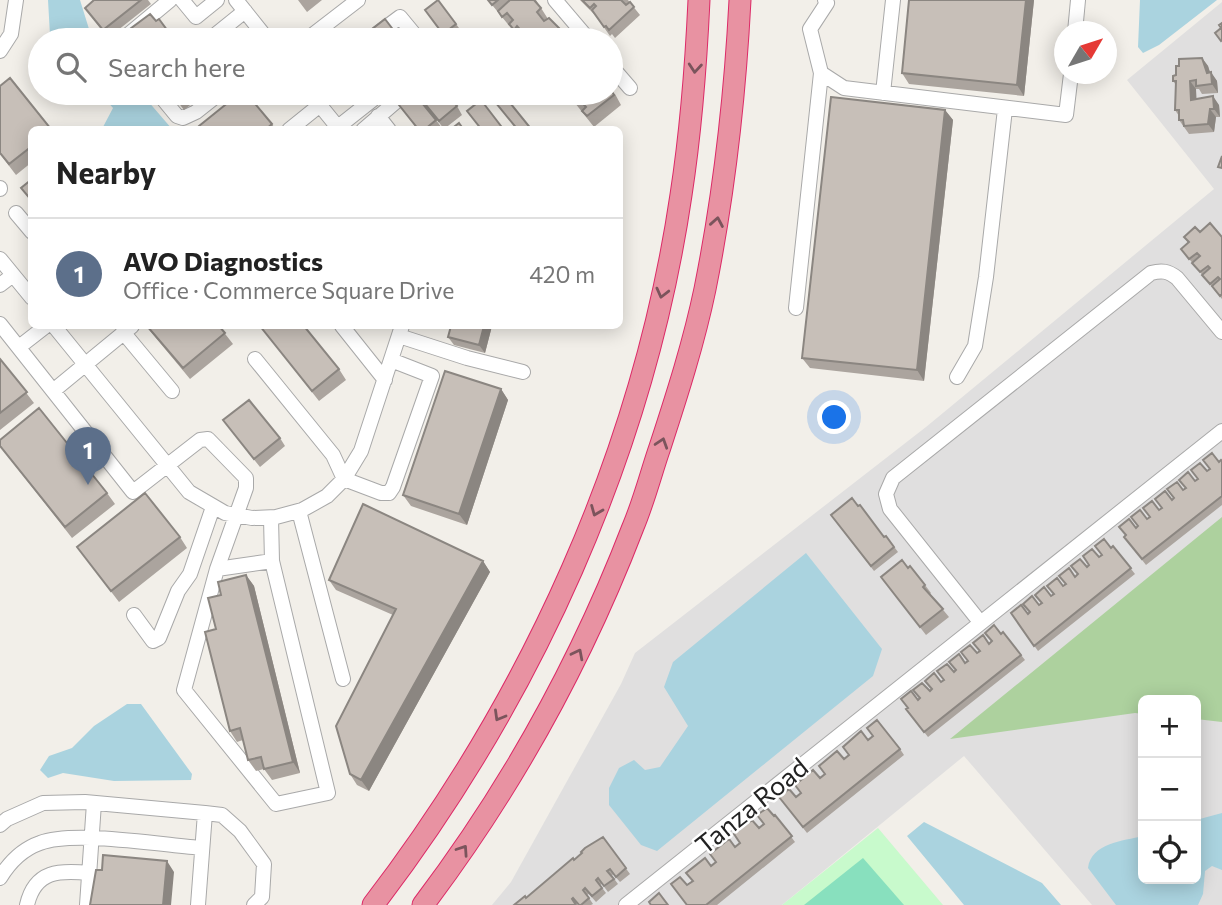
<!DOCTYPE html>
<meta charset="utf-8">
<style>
body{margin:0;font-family:Commissioner,sans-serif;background:#f6f6f6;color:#222}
.controls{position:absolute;right:21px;bottom:21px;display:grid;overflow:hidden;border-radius:10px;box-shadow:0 4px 18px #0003}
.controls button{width:63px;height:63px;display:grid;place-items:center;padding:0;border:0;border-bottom:2px solid #e0e0e0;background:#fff;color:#222;font:35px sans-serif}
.compass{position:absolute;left:1054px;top:21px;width:63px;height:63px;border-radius:50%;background:#fff;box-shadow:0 4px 18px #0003;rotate:51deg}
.you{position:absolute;left:835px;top:418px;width:24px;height:24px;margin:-18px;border:5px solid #fff;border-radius:50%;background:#1a73e8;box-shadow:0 0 0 10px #1a73e833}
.badge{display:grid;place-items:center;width:46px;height:46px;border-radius:50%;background:#db2777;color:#fff;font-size:23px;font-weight:700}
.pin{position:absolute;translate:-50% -58px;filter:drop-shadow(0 2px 4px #0008)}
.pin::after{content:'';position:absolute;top:37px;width:24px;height:21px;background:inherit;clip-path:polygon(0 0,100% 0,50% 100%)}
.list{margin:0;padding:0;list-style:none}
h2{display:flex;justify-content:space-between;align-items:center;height:91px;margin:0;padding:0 28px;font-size:30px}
h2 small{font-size:23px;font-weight:400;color:#767676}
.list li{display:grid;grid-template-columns:46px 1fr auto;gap:21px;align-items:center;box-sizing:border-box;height:112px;padding:0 28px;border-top:2px solid #e0e0e0}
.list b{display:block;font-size:26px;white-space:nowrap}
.list p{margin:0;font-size:23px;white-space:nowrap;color:#767676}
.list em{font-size:23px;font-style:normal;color:#767676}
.icon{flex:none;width:38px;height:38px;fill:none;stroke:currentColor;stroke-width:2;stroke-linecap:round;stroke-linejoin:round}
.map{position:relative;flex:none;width:1222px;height:905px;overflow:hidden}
.search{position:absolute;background:#fff;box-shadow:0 4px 18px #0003;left:28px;top:28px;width:595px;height:77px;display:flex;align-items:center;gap:18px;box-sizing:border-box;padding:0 24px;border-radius:38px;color:#767676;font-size:26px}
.panel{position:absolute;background:#fff;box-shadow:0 4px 18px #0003;left:28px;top:126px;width:595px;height:203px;border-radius:10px}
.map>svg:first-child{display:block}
.residential{fill:#e0dfdf;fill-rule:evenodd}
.forest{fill:#add19e}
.park{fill:#c8facc}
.pitch{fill:#88e0be}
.water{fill:#aad3df}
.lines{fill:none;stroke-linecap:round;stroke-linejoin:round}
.minor-casing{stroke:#a9a9a9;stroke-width:16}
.highway-casing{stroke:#dc2a67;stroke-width:23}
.minor{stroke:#fff;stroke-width:14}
.highway{stroke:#e892a2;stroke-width:21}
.wall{fill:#aba49e}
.shaded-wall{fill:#8b8681}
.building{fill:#c7bfb8;stroke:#8b8681;stroke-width:2}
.oneway{stroke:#7b545c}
.labels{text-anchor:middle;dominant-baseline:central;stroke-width:5;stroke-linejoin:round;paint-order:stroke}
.street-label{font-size:26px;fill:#222;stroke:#fff}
</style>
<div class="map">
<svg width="1222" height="905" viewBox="0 0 1222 905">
<rect width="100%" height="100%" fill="#f2efe9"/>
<!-- residential -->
<path class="residential" d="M1222,2v903h-130l-128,-149 -182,149h-290l19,-23 110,-198 14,-31 291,-226 288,-238 -87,-109zM1143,700h53v179h-53z"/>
<!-- forest -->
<path class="forest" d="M1222,517v205l-26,-3v-19h-53v14l-8,-1 -185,26z"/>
<!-- park -->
<path class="park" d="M878,828l65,77h-161z"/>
<!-- pitch -->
<path class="pitch" d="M863,858l41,47h-100z"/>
<!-- water -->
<path class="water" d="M48,0h32l9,29 9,11h-45l-3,-5z
M1140,0h77l-58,45 -16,8 -5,-6z
M90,93h51l31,36h-66l-3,-2 10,-19 -8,-9h-10z
M806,553l76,96 -9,27 -216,175 -16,-6 -32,-40v-17l10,-20 15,-8 11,10 15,-3 28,-41 -24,-39 9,-25z
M127,704h14l51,70 -1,6 -77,1 -51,-8 -15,5 -8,-8 9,-14 23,-8 22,-22z
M1222,813v57l-10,-4 -7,5 -2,23 -5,11h-82l-28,-37c3,-25 35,-27 55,-32v43h53v-59z
M924,822l118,61 19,22h-97l-57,-69z"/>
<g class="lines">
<!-- minor casing -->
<g class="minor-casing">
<path id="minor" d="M182,0l14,17 21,-17
M236,0l32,40
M555,0l34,40
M825,0l2,3 -17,26 11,44 23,15 222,27 5,-41
M1075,32l3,-32
M122,40l48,-40
M209,40l36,-29
M306,40l52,-40
M369,40l31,-23 19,23
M0,51l11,-17 5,-34
M611,66l19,22
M158,93l19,23 6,2 13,-6 24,-19
M310,93l30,37
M883,93l10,-93
M378,116l11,14
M338,127l43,-34
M289,130l31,-25
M363,130l43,-37
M0,188v1
M16,213l16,19
M0,259l32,39
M0,285l13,-10
M796,308l25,-235
M0,324l133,168 67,-52 8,-1 38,39v10l-29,81 -33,121 92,114 52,-11 -56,-232 -1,-43
M54,326l135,166 36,21 27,5 24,-1 26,-7 25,-14 17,-17 17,-28 41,-125
M342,326l43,54
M123,332l49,59
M399,336l68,22 56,14
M19,347l27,-21
M255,359l78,96 11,24 37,14h8l4,-6 39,-111 -41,-16
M957,377l18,-31 11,-69 19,-168
M53,391l79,-65
M299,511l44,168
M217,569l55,-8
M134,615l19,26 6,-3 19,-47 12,-17 23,-67
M980,622l-90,-113 -4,-15 7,-16 258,-205c11,-3 17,-2 26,5l45,54
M205,813l17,2 18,16 24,33 -2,33 -8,8
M0,825l7,-6 36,-16 42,-1 120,11 -7,92
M0,878c9,-15 23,-29 40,-35 34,-13 123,2 162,5
M27,905c8,-35 33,-35 62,-32
M87,905l7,-102
M626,905l596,-474"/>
</g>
<!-- highway casing -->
<g class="highway-casing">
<path id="highway" d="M373,905c158,-206 270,-452 308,-710 10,-65 15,-130 18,-195
M423,905c87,-115 158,-243 210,-378 11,-26 18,-54 27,-80 17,-52 34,-105 45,-158 19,-95 30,-192 35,-289"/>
</g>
<!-- minor -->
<use href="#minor" class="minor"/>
<!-- highway -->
<use href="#highway" class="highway"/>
</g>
<!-- wall -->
<path class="wall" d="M94,0h54l3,4 -43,34 -23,-30z
M298,0h24l-15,12z
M438,0l24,32 7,8h-22l-22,-30z
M488,0h48l12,19 16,14 5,7h-45l2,-2 -1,-1 -4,3z
M580,0h48l12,15 -25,23 -3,-4 -2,2 -14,-20z
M1034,0l-10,96 -115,-12 -7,-11z
M156,21l11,9 6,8 -2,2h-39l-6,-8z
M1202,58l6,8 2,6 7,9 1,12 -16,1 -3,-5h-3v10l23,6 1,12h-4l-2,15 -25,2 -10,-14v-4l-4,-6 1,-25 -3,-4 6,-15z
M0,86l32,44v32l-16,13 -16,-21z
M171,93h34l-21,17z
M416,93l41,13 5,9 -18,14z
M566,93h45l4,1 6,11 -27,22 -23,-29 3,-3 -1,-1 -4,3z
M395,100l41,20 6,8 -2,2h-22z
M945,110l8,10 -29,261 -114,-13 -8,-10z
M272,124l4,6h-75z
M1200,232l22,5v62l-41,-50 7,-6 -4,-6z
M146,326h73l14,18 -43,35z
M260,326l79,43 7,11 -27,21z
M451,326h41l-7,27 -31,-8 -6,-8z
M0,359l34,44 -34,27z
M501,389l7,11 -41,125 -56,-19 -8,-11z
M223,420l57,18 5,8 -25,21z
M0,446l107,47 8,11 -43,34z
M1222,461v44l-76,60 -22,-28z
M831,515l53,22 2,-1 12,16 -24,19z
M180,537l7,11 -68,54 -42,-55z
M1113,546l22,28 -97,77 -27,-38 17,1z
M483,561l7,11 -121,219 -12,-6 -7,-11 43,-159 -57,-25 -7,-10z
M908,568l17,17 6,8 -1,1 19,23 -23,18 -45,-58z
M246,575l8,11 46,187 -28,7 -8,-11 -8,2 -8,-11 -5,-20 -6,2 -7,-11 -14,-102 5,-34z
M1003,632l22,28 -97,77 -22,-28z
M868,740l32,9 4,6 -97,78 -24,-31 13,-5z
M775,815l20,27 -78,63h-30v-20z
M603,837l27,37 -10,8 -7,-8 -1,2 6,8 -10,8 -6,-8 -2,1 6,8 -10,9 -7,-8 -2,1 6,9 -2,1h-12l-2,-2 -1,1 -50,-6z"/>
<!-- shaded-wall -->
<path class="shaded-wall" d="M1026,0h8l-10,96 -7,-11z
M1202,58l6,8 4,13 -1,-7 6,9 1,12 -6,-9 -5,-11z
M1190,81l6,8 1,19 -6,-8z
M1213,96l6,9 1,12 -6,-8z
M1210,109l6,8 -2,15 -6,-8z
M945,110l8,10 -29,261 -7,-11z
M484,326h8l-7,27 -6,-8z
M501,389l7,11 -41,125 -8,-11z
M483,561l7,11 -121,219 -8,-11z
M246,575l8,11 46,187 -7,-11z
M167,861l7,11 -3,33h-8z"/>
<!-- building -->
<path class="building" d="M94,0h47l-38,30 -18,-22z
M438,0l18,24 -13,10 -18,-24z
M488,0h10l-6,5z
M510,0h24l7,8 -4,4 7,9 5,-3 15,15 -2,1 3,4 -3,2h-38l3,-3 -10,-11 -3,4 -5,-6 4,-4 -6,-7 -5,4 -4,-6z
M582,0h39l5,5 4,-3 4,5 -25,23 -3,-4 -2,1 -12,-17 4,-4 -2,-2 -4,4z
M909,0h117l-9,85 -115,-12z
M150,14l6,7 3,-2 8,11 -2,2 6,8h-38l-7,-8z
M385,19l16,21h-43z
M1222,23v17l-1,1 -6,-8 6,-5 -2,-3z
M462,31l7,9h-18z
M1202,58l5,15 4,-1 1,12 -16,2v-6l-6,1 1,19 22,-4 1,13h-4l-2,15 -24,2 -1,-6h-4v-10h-4l1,-29h-3v-5l3,-1v-9h3v-7z
M10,78l41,51 -19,1v16l-23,18 -9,-11v-67z
M611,90l3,5 -27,21 -5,-5 4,-4 -6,-7 -4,3 -5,-5 4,-4 -1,-1h37z
M172,93h18l-11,8z
M240,93h6l26,31 -7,6h-64l-2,-4z
M404,93h10l22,27 -12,10h-5l-24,-30z
M416,93h30l11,13 -18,15z
M496,93h6l30,37h-14l-27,-33z
M831,97l114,13 -28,260 -115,-12z
M481,100l23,30h-22l-15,-19z
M459,123l5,7h-14z
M1222,156v12l-4,-1z
M32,179v22l-11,-13z
M1210,223l12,14v57l-2,2 -8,-10 8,-7 -2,-2 -8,7 -8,-9 8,-7 -2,-2 -8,6 -8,-9 8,-7 -3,-3 -8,6 -8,-10 8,-7 -5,-5 11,-10 5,5z
M147,326h72l6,7 -42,35z
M260,326h44l35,43 -27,22z
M451,326h33l-5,19 -31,-8z
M0,359l27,33 -27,21z
M445,371l56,18 -42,125 -56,-19z
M249,400l31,38 -26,21 -31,-39z
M39,408l68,85 -42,34 -65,-81v-6z
M1212,453l7,9 2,-2 1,1v35l-80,63 -18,-22 2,-2 -7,-8 10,-8 7,9 2,-2 -7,-9 9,-7 7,9 3,-2 -7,-9 9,-7 7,9 3,-2 -7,-9 10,-8 7,9 2,-2 -7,-9 10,-7 6,8 3,-2 -7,-8 9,-8 7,9 3,-2 -7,-9 9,-7 7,8 3,-2 -7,-9z
M145,493l35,44 -69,54 -34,-44z
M852,498l6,8 2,-1 24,32 2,-1 8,11 -23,19 -40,-51z
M363,504l120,57 -122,219 -11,-6 -14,-48 60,-117 -67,-29z
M1104,539l7,9 2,-2 18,22 -97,78 -23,-33 10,-8 7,9 2,-2 -7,-8 9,-8 7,9 3,-2 -7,-8 9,-8 7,9 3,-2 -7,-8 10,-8 6,8 3,-2 -7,-8 10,-8 6,9 3,-3 -7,-8 9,-7 7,8 2,-2 -6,-9 9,-7 7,8 3,-2 -7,-9z
M902,560l6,8 2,-2 15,19 -2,2 20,22 -23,18 -39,-50z
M246,575l47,187 -29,7 -3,-12 -13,3 -8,-32 -10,3 -25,-99 11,-3 -8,-31 13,-3 -3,-13z
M994,625l7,9 2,-2 18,23 -97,77 -18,-23 2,-1 -7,-9 10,-8 7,9 2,-2 -7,-8 9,-7 8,8 2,-2 -7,-8 9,-8 7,9 3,-2 -7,-9 10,-7 7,8 2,-2 -7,-8 10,-8 6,9 3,-2 -7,-9 9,-7 7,8 3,-2 -7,-8 10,-8 6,9 3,-3 -7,-8z
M877,720l23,29 -97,78 -24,-30 10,-8 7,8 5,-4 -6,-8 18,-15 7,8 5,-4 -6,-8 18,-15 7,8 5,-4 -6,-8 18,-16 7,9 5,-4 -6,-8z
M767,808l7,8 1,-1 17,21 -86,69h-19l-16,-21 9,-7 7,8 6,-4 -7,-8 19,-15 6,8 5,-4 -6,-8 19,-15 6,8 5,-4 -6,-9 18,-14 7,8 5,-4 -7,-9z
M603,837l23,31 -10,9 -6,-8 -3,2 7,8 -10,7 -6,-8 -2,2 6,8 -10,8 -7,-8 -2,2 6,8 -8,7h-2l-6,-7 -1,1 4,6h-62l11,-9 1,2 47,-40 1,2 8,-7 -1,-1 4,-4z
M103,855l64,6 -4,44h-73l6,-35h6z
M659,893l9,12h-17l-2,-3z"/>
<!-- one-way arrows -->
<defs><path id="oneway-chevron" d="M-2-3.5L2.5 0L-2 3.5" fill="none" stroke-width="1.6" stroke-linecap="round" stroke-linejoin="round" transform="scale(1.75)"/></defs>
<g class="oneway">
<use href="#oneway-chevron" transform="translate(695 68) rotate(95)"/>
<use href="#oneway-chevron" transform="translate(717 222) rotate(-80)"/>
<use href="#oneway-chevron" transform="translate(662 293) rotate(104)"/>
<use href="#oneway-chevron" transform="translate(662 443) rotate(-72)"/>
<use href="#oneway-chevron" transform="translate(596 511) rotate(112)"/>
<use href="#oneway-chevron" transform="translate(578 654) rotate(-63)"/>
<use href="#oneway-chevron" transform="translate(499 716) rotate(120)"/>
<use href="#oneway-chevron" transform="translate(463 850) rotate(-56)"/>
</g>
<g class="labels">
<!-- street labels -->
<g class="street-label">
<text transform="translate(751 805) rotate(-39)">Tanza Road</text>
</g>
</g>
</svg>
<div class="controls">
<button>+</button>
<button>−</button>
<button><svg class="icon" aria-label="locate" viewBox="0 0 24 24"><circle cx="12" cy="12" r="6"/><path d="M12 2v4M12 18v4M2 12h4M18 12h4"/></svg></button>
</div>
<svg class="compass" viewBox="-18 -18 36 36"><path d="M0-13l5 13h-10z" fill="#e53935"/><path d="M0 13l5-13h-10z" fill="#767676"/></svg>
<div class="you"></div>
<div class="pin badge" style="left:88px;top:485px;background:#5c6f8a">1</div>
<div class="search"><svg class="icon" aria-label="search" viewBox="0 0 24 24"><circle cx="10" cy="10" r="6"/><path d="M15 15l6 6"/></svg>Search here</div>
<section class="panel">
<h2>Nearby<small></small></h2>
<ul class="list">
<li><span class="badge" style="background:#5c6f8a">1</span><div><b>AVO Diagnostics</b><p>Office · Commerce Square Drive</p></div><em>420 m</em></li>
</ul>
</section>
</div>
